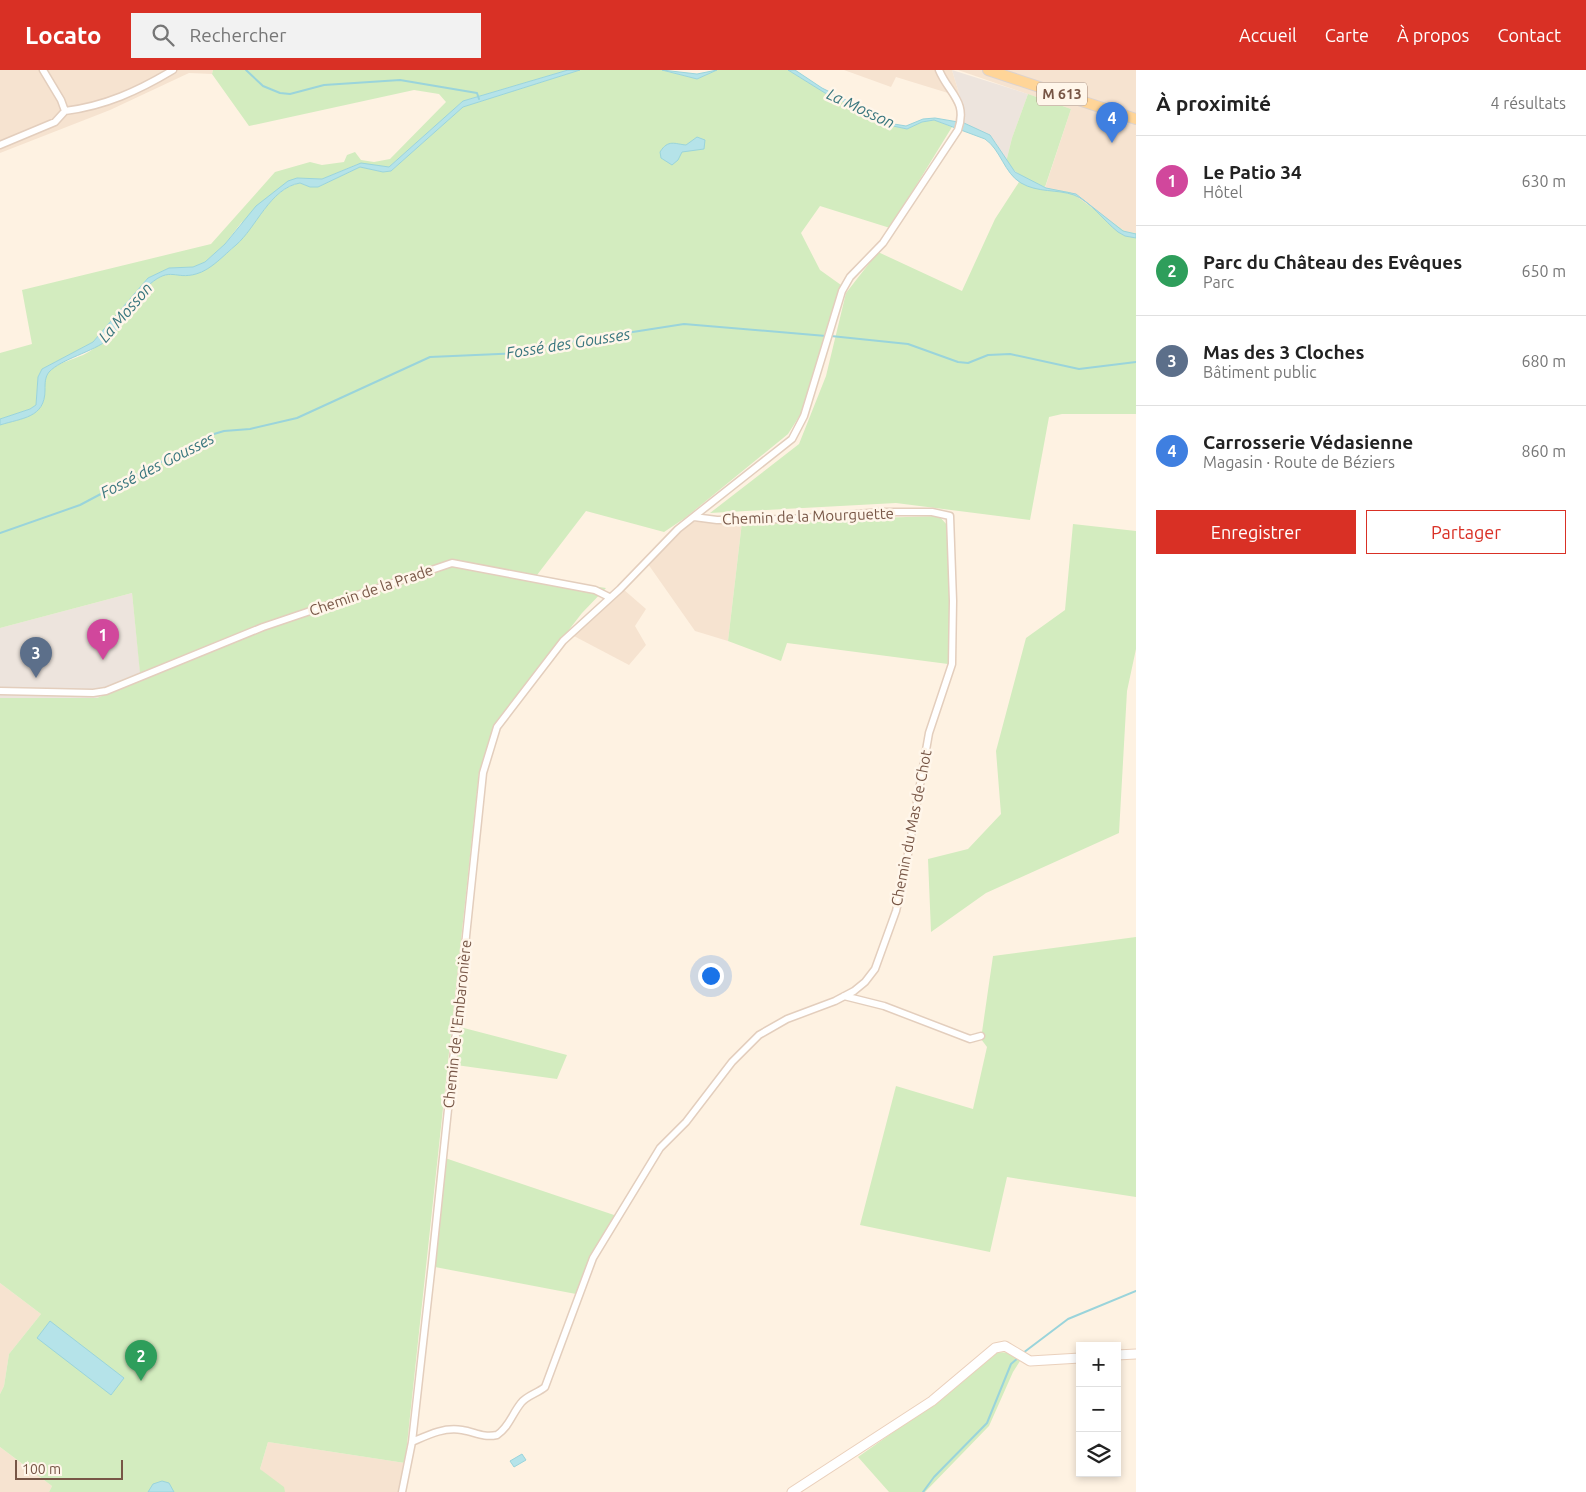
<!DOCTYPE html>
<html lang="fr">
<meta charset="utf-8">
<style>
body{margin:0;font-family:Ubuntu,sans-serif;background:#f2f2f2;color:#222}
.controls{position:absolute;right:15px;bottom:15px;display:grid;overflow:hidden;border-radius:0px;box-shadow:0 2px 8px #0003}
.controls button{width:45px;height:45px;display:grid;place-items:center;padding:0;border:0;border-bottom:1px solid #e0e0e0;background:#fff;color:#222;font:25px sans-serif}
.scale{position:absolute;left:15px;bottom:12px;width:108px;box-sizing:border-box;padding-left:5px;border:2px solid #775646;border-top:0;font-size:14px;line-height:18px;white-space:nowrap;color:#775646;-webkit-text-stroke:4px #fff6ea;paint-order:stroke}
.you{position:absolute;left:710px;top:905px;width:18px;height:18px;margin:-12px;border:4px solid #fff;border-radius:50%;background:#1a73e8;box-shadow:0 0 0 8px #1a73e833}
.badge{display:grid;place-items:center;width:32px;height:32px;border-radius:50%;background:#d93025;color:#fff;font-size:16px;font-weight:700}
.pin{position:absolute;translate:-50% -41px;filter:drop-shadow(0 1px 2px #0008)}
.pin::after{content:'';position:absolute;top:26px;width:18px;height:15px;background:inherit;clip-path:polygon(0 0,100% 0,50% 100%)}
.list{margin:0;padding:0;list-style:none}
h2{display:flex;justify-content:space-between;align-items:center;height:65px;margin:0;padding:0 20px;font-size:21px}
h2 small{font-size:16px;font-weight:400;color:#767676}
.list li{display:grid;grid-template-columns:32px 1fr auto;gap:15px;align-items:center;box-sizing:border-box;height:90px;padding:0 20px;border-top:1px solid #e0e0e0}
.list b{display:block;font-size:19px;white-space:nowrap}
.list p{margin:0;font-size:16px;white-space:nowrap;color:#767676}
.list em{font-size:16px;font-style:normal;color:#767676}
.actions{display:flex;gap:10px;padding:15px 20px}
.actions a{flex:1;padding:11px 0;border:1px solid #d93025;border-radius:0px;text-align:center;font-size:18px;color:#d93025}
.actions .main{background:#d93025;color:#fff}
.icon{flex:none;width:28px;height:28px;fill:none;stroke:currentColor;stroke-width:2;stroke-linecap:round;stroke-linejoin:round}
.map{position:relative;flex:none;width:1136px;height:1422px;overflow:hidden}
header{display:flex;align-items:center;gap:30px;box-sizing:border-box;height:70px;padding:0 25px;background:#d93025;color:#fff}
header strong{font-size:24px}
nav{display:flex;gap:28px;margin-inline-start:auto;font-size:18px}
.search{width:350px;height:45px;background:#f2f2f2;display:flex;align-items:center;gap:12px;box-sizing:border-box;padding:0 18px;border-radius:0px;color:#767676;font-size:19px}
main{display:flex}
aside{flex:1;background:#fff}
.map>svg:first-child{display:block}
.residential{fill:#f6e3d0}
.industrial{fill:#ede4dd}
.green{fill:#d3ecbf}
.water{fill:#b5e3e9;stroke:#9ad4db}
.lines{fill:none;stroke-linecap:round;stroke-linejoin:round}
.stream{stroke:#9ad4db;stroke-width:2}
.street-casing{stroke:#e3cebd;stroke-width:9}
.secondary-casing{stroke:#ead0bc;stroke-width:11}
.primary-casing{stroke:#dcd3cf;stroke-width:12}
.street{stroke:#fff;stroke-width:6}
.secondary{stroke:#fff;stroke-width:9}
.primary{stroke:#ffd598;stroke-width:10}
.labels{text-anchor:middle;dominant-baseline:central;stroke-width:5;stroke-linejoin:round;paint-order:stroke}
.shield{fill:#fff6ea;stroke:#a08677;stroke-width:1}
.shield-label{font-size:14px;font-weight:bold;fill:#775646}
.street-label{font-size:15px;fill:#775646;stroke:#fff6ea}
.water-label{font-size:16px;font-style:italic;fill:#39767e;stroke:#fff6ea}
</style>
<header>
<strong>Locato</strong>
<div class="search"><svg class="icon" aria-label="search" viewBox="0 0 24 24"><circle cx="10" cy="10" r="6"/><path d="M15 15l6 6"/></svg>Rechercher</div>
<nav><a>Accueil</a><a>Carte</a><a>À propos</a><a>Contact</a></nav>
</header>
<main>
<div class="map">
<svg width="1136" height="1422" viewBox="0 0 1136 1422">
<rect width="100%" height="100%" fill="#fef2e2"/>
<!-- residential -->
<path class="residential" d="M0,0h213l-1,4 -23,-1 -79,37 -110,43z
M844,0h108l12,40v13l-9,-1 2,-12 -9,-17 -52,-16 -5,10z
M958,0h178v163l-10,-1 -38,-27 -43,-17 26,-79z
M690,452h52l-14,119 -33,-10 -47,-67z
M623,519l23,20 -11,17 11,19 -17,20 -57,-30z
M0,1213l41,31 -32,40 -5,32 -4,8z
M268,1372l137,21 6,-4 -5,33h-121l-25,-23z
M0,1377l52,39 -3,6h-49z"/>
<!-- industrial -->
<path class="industrial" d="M952,0l76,24 -16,44 -6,24 -10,-19 -32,-20v-13z
M132,523l9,87 -44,18h-97v-70z"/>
<!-- green -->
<path class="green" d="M213,0h355l-105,31 -74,66 -31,-3 -36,15 -25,-1 -56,45 -16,21 -20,18 -12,5 -24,1 -21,10 -55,64 -51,27 -4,8 -2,28 -6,4 -30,10v-66l32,-9 -10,-54 189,-46 64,-72 35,-10 12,3 22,-3 3,-7 8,-3 6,8 13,2 16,-3 56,-57 -7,-8 -25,-4 -165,36 -37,-52z
M580,0h82l35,9 20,-9h71l37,23 64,32 18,4 15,-7 12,-2 18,7 -62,101 -70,-22 -19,27 19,37 21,15 -39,127 -14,22 -103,84 -21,14 -78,-21 -49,64 -86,-15 -112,38 -199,75 -8,-80 -132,35v-203c22,-7 45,-7 45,-35 0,-6 -1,-13 4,-18 11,-12 32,-13 44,-23 22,-18 35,-47 57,-65 21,-18 27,-4 46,-10 15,-5 28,-18 40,-29 20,-18 34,-56 64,-62l10,4h8l42,-20 23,5 8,-1 72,-64z
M1028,24l43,15 -26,78c-16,-6 -28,-12 -39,-25l6,-24z
M1019,112l24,8 2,-2 25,4 56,40 10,1v181h-74l-13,3 -19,103 -134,-17 -186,10 89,-69 27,-68 20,-83 32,-41 84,39 33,-72z
M939,446l9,10 2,77 -2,61 -161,-21 -6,18 -53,-20 14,-119z
M1073,454l63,7v118l-9,42 -8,142 -133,60 -55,39 -3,-73 40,-10 33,-35 -5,-63 30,-113 39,-28z
M450,495l156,23 -24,25 -87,112 -16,47 -74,691 -137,-21 -8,27 24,18 1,5h-236l3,-6 -52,-39v-53l4,-8 5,-32 32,-40 -41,-31v-585h97l182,-74z
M1136,867v260l-129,-20 -17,75 -130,-27 36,-139 77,23 14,-62 -6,-8 12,-83z
M460,957l107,28 -10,24 -101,-14z
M445,1088l172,58 -26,42 -15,36 -141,-27z
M997,1282l16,1 7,8 -7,11 -24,54 -64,66h-36l-31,-35 95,-67z"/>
<!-- water -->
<path class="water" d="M568,0h12l-117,37 -72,64 -8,1 -23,-5 -42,20h-8l-10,-4c-30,5 -44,45 -64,62 -12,10 -25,25 -40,29 -21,6 -25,-8 -46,10 -18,15 -25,40 -41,55 -16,13 -48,20 -60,33 -4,5 -4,11 -4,18 0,28 -23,28 -45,35v-6l30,-10 6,-4 2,-28 4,-8 51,-27 55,-64 21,-10 24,-1 12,-5 20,-18 31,-38 32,-25 9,-3 25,1 39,-16 28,4 74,-66z
M662,0l35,4 20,-4 -20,9z
M788,0h7l27,18 72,36 12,2 17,-7 12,-1 29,5 26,12 25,37 31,16 30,6 47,37 13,3v4l-11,-2 -7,-4c-14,-11 -28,-31 -44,-37 -17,-6 -36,-2 -53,-12 -17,-10 -20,-33 -36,-44l-51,-19 -12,2 -15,7 -14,-3 -68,-33z
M697,67l8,3 -1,9 -22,3 -4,8 -6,5 -11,-7 -1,-6c8,-13 15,-8 26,-7z
M50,1251l74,57 -13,17 -74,-57z
M522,1384l4,6 -12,7 -4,-6z
M162,1411l7,2 5,9h-26l5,-8z"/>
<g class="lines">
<!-- stream -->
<path class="stream" d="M246,0l17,16 17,7 10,1 34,-9 76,-5 77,13 2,6
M831,266l77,8 50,18 10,1 20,-8 22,-1 69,15 57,-7
M0,463l80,-28 134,-71 10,-3 26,-2 47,-11 133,-61 89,-4 56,-12 109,-17 142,12
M1023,1283l45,-34 68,-28
M923,1422l11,-15 53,-54 24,-59 7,-6"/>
<!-- street casing -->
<g class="street-casing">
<path id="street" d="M43,0l18,30 4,11
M0,75l55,-23 10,-11c40,-5 73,-20 108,-41
M0,621l93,2 13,-2 157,-64 189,-64 143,27 14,7
M844,926l40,10 86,33 11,-3
M412,1372c16,-7 31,-15 50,-12 13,2 21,8 35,5 12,-8 15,-21 24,-32 5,-7 17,-10 24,-16l48,-129 67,-110 26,-26 46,-60 27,-27 28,-16 48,-18 19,-10 11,-9 10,-13 21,-58 9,-40 24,-138 23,-69 1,-63 -3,-85 -18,-4h-49l-94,7 -72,1 -23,-3
M402,1422l10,-50 20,-179 51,-490 14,-46 66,-86 57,-52 58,-60 114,-90 12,-23 38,-125 8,-14 33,-34 75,-113c10,-29 -9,-36 -19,-60"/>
</g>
<!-- secondary casing -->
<g class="secondary-casing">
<path id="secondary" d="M1117,1285l19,-1
M792,1422l140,-91 63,-53 10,-2 25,15 50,-3"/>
</g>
<!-- primary casing -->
<g class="primary-casing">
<path id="primary" d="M988,0l148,49"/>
</g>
<!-- street -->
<use href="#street" class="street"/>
<!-- secondary -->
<use href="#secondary" class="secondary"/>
<!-- primary -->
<use href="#primary" class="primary"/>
</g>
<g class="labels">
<!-- shield labels -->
<rect class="shield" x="1037" y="12.5" width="50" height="23" rx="4"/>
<g class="shield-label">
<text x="1062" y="24">M 613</text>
</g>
<!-- street labels -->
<g class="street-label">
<text transform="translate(808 446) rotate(-2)">Chemin de la Mourguette</text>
<text transform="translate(371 520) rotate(-19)">Chemin de la Prade</text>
<text transform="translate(911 758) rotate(-79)">Chemin du Mas de Chot</text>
<text transform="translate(457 954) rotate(-84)">Chemin de l'Embaronière</text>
</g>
<!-- water labels -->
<g class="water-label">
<text transform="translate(861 38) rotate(25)">La Mosson</text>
<text transform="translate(125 242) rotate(-49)">La Mosson</text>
<text transform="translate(568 273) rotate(-9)">Fossé des Gousses</text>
<text transform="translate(157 395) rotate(-27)">Fossé des Gousses</text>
</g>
</g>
</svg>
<div class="controls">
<button>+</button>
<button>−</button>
<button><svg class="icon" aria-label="layers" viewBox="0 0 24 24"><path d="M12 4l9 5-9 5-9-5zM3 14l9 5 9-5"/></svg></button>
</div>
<div class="scale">100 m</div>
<div class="you"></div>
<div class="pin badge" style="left:103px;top:590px;background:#d1479c">1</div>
<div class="pin badge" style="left:141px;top:1311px;background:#2e9e5b">2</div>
<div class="pin badge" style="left:36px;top:608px;background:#5c6f8a">3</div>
<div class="pin badge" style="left:1112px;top:73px;background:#3f7fe0">4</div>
</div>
<aside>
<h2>À proximité<small>4 résultats</small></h2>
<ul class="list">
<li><span class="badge" style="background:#d1479c">1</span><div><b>Le Patio 34</b><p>Hôtel</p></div><em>630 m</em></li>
<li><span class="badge" style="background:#2e9e5b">2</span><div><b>Parc du Château des Evêques</b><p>Parc</p></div><em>650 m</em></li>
<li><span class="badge" style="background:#5c6f8a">3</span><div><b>Mas des 3 Cloches</b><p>Bâtiment public</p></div><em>680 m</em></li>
<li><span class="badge" style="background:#3f7fe0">4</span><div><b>Carrosserie Védasienne</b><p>Magasin · Route de Béziers</p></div><em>860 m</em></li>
</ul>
<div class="actions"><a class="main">Enregistrer</a><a>Partager</a></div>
</aside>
</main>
